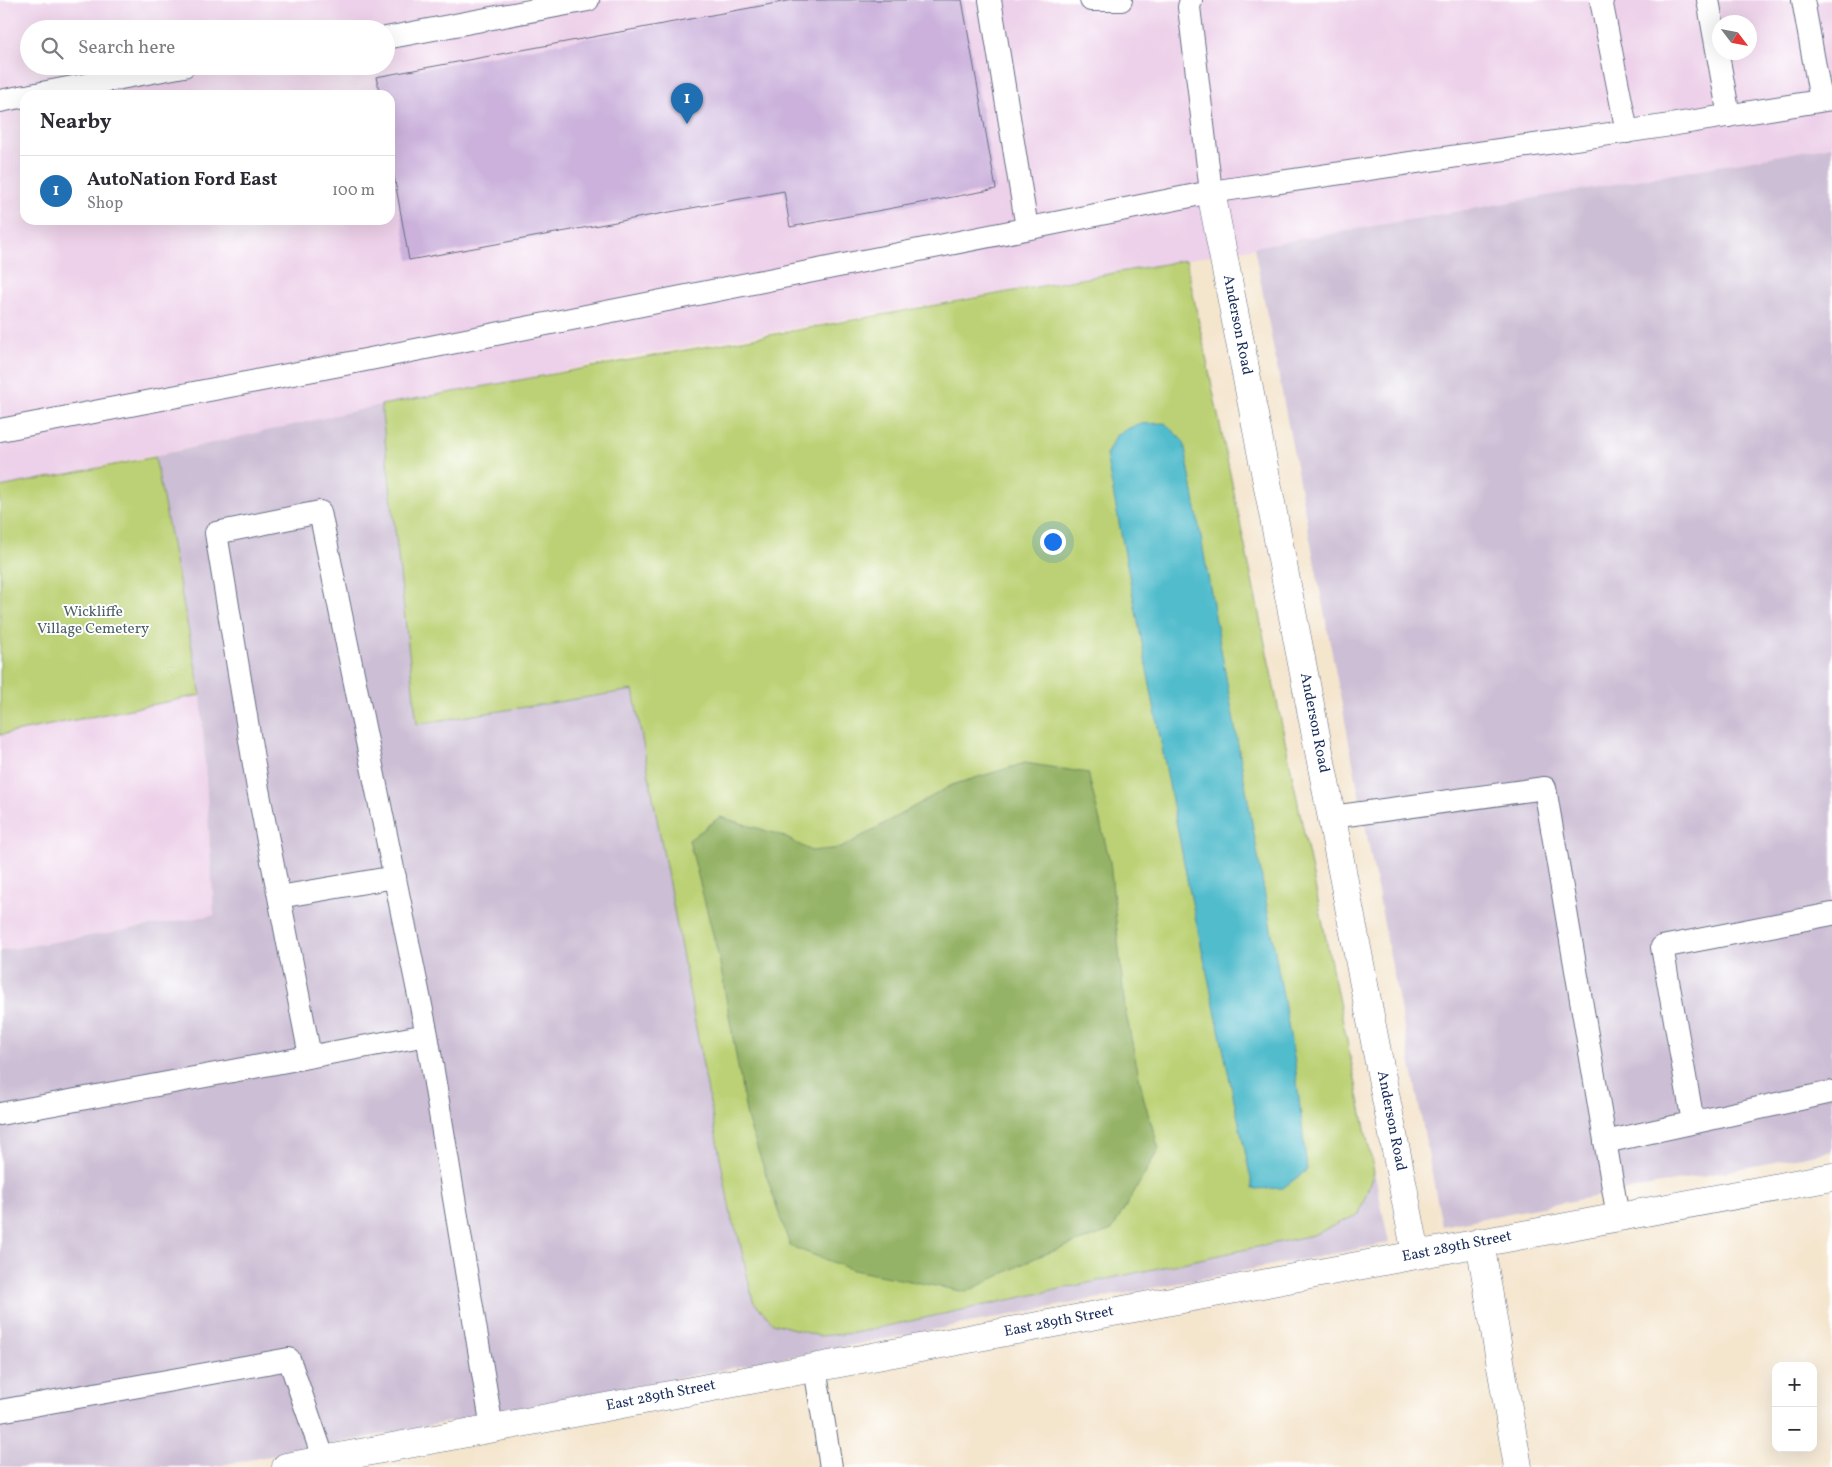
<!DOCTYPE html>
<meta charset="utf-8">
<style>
body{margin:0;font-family:Vollkorn,serif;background:#f7f7f7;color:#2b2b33}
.controls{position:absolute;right:15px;bottom:15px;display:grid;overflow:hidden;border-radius:10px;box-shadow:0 5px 20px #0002}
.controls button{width:45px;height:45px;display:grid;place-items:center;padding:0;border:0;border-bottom:1px solid #e1e1e2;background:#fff;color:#2b2b33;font:25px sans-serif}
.compass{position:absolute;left:1712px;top:15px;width:45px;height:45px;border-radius:50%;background:#fff;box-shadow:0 5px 20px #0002;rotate:122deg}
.you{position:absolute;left:1052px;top:541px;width:18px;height:18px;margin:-12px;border:4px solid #fff;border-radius:50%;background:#1a73e8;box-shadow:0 0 0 8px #1a73e833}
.badge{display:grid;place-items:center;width:32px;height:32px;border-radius:50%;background:#1f6fb2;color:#fff;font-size:16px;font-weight:700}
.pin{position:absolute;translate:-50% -41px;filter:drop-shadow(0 1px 2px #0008)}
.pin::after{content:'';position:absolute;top:26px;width:18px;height:15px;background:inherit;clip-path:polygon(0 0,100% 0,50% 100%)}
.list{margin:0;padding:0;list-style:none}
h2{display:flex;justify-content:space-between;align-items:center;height:65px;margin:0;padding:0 20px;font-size:21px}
h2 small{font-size:16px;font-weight:400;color:#7c7c81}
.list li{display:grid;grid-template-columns:32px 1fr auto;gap:15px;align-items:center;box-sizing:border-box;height:70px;padding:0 20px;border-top:1px solid #e1e1e2}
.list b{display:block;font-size:19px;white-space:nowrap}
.list p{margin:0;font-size:16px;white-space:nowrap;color:#7c7c81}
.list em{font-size:16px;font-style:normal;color:#7c7c81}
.icon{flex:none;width:28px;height:28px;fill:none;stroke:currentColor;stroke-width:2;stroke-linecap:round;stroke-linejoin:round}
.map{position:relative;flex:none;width:1832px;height:1467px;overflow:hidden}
.search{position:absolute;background:#fff;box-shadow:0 5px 20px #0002;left:20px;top:20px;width:375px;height:55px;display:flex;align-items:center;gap:12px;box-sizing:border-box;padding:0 18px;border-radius:28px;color:#7c7c81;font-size:19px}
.panel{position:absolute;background:#fff;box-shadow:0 5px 20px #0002;left:20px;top:90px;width:375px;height:135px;border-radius:15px}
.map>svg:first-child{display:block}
.built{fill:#edd0e9;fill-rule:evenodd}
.industrial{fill:#ccbed4}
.green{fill:#bcd175;stroke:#6c806a}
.forest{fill:#95b366;stroke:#587162}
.water{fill:#51bccc;stroke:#367695}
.building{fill:#cbb1db}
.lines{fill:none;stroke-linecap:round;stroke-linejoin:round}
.lane-casing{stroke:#676f85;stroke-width:24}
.street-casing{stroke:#676f85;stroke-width:29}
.lane{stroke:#fff;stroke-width:22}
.street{stroke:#fff;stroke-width:28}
.labels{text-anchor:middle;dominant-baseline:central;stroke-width:4;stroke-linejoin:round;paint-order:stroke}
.street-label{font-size:15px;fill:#1b2f5e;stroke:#fff}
.park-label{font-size:15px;fill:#4b6065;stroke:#fff}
</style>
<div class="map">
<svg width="1832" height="1467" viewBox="0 0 1832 1467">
<rect width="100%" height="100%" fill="#fff"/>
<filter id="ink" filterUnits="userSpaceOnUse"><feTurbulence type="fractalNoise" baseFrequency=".02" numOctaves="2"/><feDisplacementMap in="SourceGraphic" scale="10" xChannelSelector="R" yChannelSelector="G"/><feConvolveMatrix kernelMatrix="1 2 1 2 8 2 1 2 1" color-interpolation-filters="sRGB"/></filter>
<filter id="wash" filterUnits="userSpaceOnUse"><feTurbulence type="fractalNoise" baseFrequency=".0096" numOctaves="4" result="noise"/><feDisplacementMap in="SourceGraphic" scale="20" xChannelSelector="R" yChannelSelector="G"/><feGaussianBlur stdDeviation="1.12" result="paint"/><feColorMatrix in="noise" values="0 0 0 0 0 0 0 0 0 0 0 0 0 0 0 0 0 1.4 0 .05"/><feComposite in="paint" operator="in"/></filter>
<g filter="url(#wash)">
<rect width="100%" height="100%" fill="#f4e5cd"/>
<!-- built -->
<path class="built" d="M0,0h1832v146l-1213,213 -619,128zM1720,22h30v30h-30zM29,29h357v37h-357zM25,95h365v125h-365z
M201,695l13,220 -214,36v-216z"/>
<!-- industrial -->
<path class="industrial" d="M1832,146v1005l-390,75 -188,-979z
M1186,260l203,983 -1177,224h-212v-516l214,-36 -13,-220 -46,-239 226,-51z"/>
<!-- green -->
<path class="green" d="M1186,260l188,912 -15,42 -46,21 -459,98 -35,3 -46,-13 -20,-22 -15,-67 -6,-13 -99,-531 -216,34 -36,-319z
M155,457l46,238 -201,40v-248z"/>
<!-- forest -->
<path class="forest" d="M1025,763l63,10 22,89 15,147 19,91 15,49 -47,81 -75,27 -71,35 -113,-22 -63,-24 -43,-128 -28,-160 -30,-118 31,-23 61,18 30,16 30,-3 111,-63z"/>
<!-- water -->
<path class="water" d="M1165,423l19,19 111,621 12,107 -24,18 -30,1 -65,-305 -82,-429 11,-21 21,-10z"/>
<g id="blocks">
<!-- building -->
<path class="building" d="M793,0h169l34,189 -206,38 -6,-36 -375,69 -19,-107v-58h-10l-4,-18z"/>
</g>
</g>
<g filter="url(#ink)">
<use href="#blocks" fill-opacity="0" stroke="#676f85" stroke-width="1"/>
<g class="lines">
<!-- lane casing -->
<g class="lane-casing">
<path id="lane" d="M990,0l37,228
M1091,0h30
M1191,0l-2,7 22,185
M1601,0l26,132
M1708,0l21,116
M1803,0l18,100
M386,38l202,-38
M31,95l153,-29
M0,101l25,-5
M0,430l345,-66 866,-172 453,-66 168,-27
M1332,817l213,-29 73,429
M279,897l116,-20
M310,1056l-52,-267 -42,-256 104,-21 107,523
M0,1114l427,-79 65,393
M1693,1122l-31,-175 170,-33
M1605,1142l227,-50
M815,1368l16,99
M0,1411l289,-52 35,101"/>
</g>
<!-- street casing -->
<g class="street-casing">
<path id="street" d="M1211,192l205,1062
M1480,1242l38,225
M286,1467l1546,-290"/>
</g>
<!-- lane -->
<use href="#lane" class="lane"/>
<!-- street -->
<use href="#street" class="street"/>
</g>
</g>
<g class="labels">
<!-- street labels -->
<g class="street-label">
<text transform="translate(1237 325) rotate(79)">Anderson Road</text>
<text transform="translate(1314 723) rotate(79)">Anderson Road</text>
<text transform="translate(1391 1121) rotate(79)">Anderson Road</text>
<text transform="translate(1457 1247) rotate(-11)">East 289th Street</text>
<text transform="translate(1059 1322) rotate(-11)">East 289th Street</text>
<text transform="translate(661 1396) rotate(-11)">East 289th Street</text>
</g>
<!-- park labels -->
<g class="park-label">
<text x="93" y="612">Wickliffe<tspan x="93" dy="17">Village Cemetery</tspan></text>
</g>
</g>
</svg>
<div class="controls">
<button>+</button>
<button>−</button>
</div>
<svg class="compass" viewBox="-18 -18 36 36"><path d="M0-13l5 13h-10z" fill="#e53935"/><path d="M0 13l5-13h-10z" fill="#7c7c81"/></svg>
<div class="you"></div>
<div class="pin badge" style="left:687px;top:124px">1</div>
<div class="search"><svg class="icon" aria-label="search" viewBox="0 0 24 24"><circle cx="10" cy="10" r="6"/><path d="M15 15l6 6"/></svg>Search here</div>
<section class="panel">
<h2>Nearby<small></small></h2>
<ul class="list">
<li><span class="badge">1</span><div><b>AutoNation Ford East</b><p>Shop</p></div><em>100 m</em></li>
</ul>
</section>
</div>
